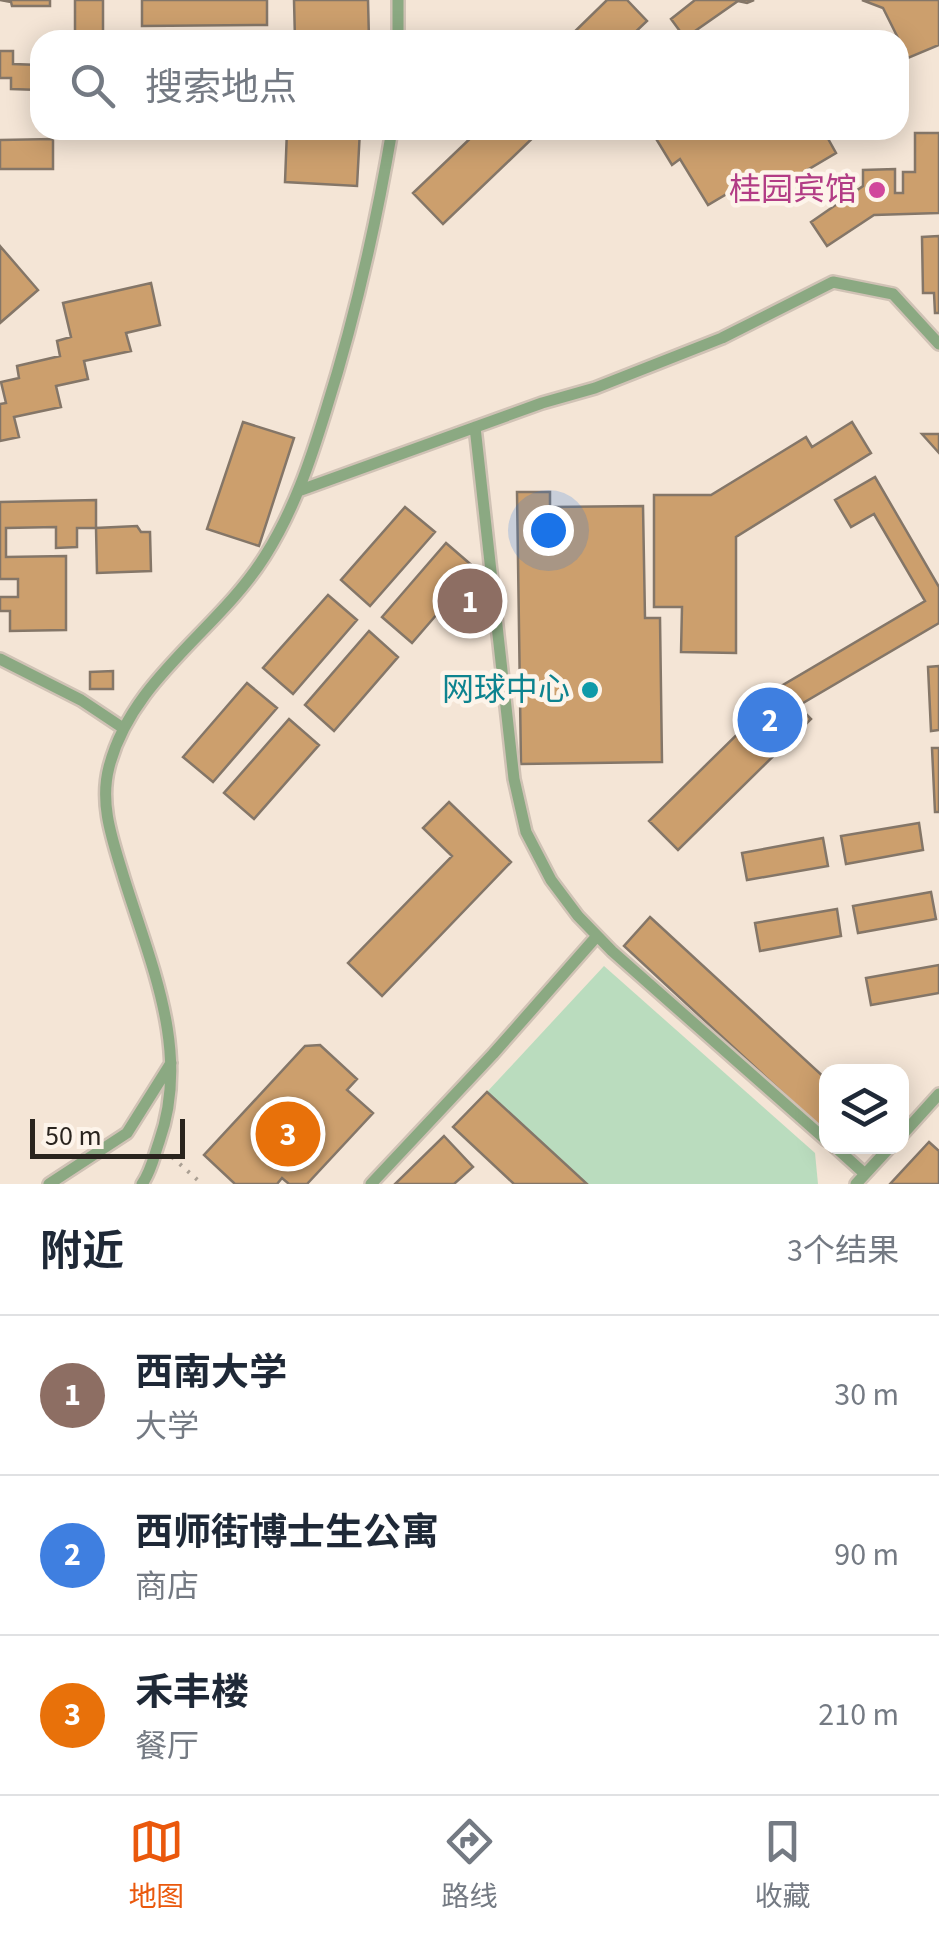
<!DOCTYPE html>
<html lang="zh">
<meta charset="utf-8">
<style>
body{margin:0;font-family:"Source Sans 3","Noto Sans SC",sans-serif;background:#f2f2f3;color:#1f2937}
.controls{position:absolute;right:30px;bottom:30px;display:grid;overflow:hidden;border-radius:20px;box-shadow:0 5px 25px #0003}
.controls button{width:90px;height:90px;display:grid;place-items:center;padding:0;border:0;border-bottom:2px solid #e0e1e3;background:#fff;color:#1f2937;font:50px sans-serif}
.scale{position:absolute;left:30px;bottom:25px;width:155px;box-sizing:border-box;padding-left:10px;border:5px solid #2a241e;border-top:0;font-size:28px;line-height:35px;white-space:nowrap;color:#2a241e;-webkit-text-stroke:8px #fdf4ea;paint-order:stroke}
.you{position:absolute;left:548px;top:530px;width:35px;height:35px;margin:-25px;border:8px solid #fff;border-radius:50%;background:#1a73e8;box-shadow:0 0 0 15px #1a73e833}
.badge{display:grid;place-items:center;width:65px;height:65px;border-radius:50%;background:#ea580c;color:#fff;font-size:32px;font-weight:700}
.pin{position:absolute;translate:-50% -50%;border:5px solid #fff;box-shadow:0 2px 10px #0006}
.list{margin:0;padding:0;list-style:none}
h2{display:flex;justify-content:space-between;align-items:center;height:130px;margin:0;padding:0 40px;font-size:42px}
h2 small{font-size:32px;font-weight:400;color:#747a83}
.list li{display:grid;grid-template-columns:65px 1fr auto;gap:30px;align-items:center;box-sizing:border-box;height:160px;padding:0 40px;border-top:2px solid #e0e1e3}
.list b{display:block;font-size:38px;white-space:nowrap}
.list p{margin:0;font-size:32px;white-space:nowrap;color:#747a83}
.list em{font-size:32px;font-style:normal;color:#747a83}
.icon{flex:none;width:55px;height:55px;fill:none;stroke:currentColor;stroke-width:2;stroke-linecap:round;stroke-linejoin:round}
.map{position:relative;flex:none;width:939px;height:1184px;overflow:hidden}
.search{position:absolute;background:#fff;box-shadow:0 5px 25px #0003;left:30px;right:30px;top:30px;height:110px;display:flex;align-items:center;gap:25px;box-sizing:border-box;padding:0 35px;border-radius:30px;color:#747a83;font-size:38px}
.sheet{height:610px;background:#fff}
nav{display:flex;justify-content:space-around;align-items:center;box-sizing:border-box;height:140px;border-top:2px solid #e0e1e3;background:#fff;font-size:28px;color:#747a83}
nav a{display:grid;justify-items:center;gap:5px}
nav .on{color:#ea580c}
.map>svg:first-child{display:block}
.green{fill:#badcbe}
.building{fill:#cc9f6d;stroke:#847668;stroke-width:2.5}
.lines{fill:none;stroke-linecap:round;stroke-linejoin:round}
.lane-casing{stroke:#d0c2b5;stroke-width:16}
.path{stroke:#aa9f93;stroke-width:4;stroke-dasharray:2.5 8;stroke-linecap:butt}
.lane{stroke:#8ba982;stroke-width:11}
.hotel-dot{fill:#d1479c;stroke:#fdf4ea;stroke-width:4}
.culture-dot{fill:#0f9aa8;stroke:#fdf4ea;stroke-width:4}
.labels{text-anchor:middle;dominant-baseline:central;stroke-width:9;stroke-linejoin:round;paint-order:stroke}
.hotel-label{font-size:32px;fill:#b23c85;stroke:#fdf4ea;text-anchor:end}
.culture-label{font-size:32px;fill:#0d838f;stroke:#fdf4ea;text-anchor:end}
</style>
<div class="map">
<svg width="939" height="1184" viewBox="0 0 939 1184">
<rect width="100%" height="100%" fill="#f4e5d6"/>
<!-- green -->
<path class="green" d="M604,966l211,187 3,31h-231l-100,-92z"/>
<!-- building -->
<path class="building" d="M0,0h50v6h-38l-1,-4z
M75,0h28v40l-28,-2z
M142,0h125v25l-125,1z
M294,0h74l1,40h-74z
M607,0h20l20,21 -20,19h-61z
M695,0h59l-7,3 -9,-2 -53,37 -14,-19z
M862,0h77v45l-31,13 -25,-50z
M0,51h13v13l27,1v25l-29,-1v-11h-11z
M287,130h73l-3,56 -72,-4z
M479,130h62l-98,94 -30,-31z
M668,130h167l-9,5 10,18 -83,49 -11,-17 -34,20 -28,-46 -8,6 -17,-28z
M915,133h24v80l-65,2 -47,31 -16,-24 52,-36v-16l32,-1v24h8v-21h12z
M53,139v30h-53v-29z
M939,236v77h-4l-1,-20h-11l-1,-56z
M0,246l38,44 -38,33z
M151,283l9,42 -34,8 5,18 -47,10 4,18 -32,7 5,21 -47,10 5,20 -19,4v-37l6,-1 -5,-21 18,-4 -2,-12 43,-10 -3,-15 14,-4 -8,-34z
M243,422l51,16 -35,108 -52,-17z
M852,422l19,31 -135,84v116l-55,-1 1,-45h-28v-112h57l95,-58 6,10z
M922,434h17v19z
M875,477l64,110v36l-141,83 13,13 -133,131 -29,-29 121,-119 -4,-7 159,-94 -51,-87 -23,13 -16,-27z
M517,492h33v15l93,-1 2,112h15l2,144 -141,2z
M96,500v28h-19v19l-21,1v-21l-50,1v29l60,-1v74l-56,1v-20h-10v-14h18v-18h-18v-77z
M405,507l30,25 -65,74 -29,-26z
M137,526l4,6h9l1,39 -54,2 -1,-45z
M446,543l30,26 -64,74 -30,-26z
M328,595l29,25 -64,74 -30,-26z
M369,631l29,26 -64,74 -29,-26z
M939,666v64l-8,1 -3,-64z
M113,671v18h-23v-17z
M247,683l30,25 -64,74 -30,-25z
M289,719l30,26 -65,74 -30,-26z
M932,748h7v64h-4z
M449,802l62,60 -129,134 -34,-33 104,-107 -29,-28z
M919,823l4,27 -77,14 -5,-28z
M823,838l5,28 -81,14 -5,-27z
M931,892l5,27 -78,14 -5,-27z
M837,909l4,27 -81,15 -5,-28z
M650,917l176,162v48l-2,4 -200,-185z
M939,965v28l-68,12 -5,-27z
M320,1045l37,34 -10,11 26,23 -66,71h-18l-7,-6 -5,6h-42l-31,-29 101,-109z
M487,1092l100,92h-73l-61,-57z
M444,1136l29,31 -19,17h-59z
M929,1142l10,9v33h-49z"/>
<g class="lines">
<!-- lane casing -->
<g class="lane-casing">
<path id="lane" d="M398,0v40
M475,427l39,352 12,53 25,48 27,36 34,35 214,189
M301,490l241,-87 53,-15 127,-50 111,-56 60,12 46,50
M0,659l81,41 42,28
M902,1135l37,-41
M834,1146l31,28
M49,1184l78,-51 44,-70
M142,1184c9,-12 12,-28 17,-42 32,-90 -8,-177 -35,-264 -11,-37 -25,-73 -15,-111 23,-89 109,-136 156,-211 29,-46 45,-94 61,-146 29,-92 50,-185 66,-280
M371,1184l122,-130 104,-118
M856,1184l35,-38"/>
</g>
<!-- path -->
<path class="path" d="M172,1157l30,27"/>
<!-- lane -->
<use href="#lane" class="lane"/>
</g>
<!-- markers -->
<circle class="hotel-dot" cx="877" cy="190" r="10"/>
<circle class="culture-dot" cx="590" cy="690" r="10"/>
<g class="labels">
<!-- hotel labels -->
<g class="hotel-label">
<text x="857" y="190">桂园宾馆</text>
</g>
<!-- culture labels -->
<g class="culture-label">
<text x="570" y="690">网球中心</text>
</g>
</g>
</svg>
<div class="controls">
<button><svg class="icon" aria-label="layers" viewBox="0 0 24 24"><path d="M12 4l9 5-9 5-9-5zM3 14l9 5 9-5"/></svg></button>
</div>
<div class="scale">50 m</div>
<div class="you"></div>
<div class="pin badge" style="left:470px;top:601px;background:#8d6e63">1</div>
<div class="pin badge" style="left:770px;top:720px;background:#3f7fe0">2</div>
<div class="pin badge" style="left:288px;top:1134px;background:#e8710a">3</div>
<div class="search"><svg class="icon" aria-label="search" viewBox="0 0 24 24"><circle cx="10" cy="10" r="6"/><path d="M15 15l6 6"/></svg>搜索地点</div>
</div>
<section class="sheet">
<h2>附近<small>3个结果</small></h2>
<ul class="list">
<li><span class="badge" style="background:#8d6e63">1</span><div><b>西南大学</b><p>大学</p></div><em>30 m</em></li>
<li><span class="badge" style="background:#3f7fe0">2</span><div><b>西师街博士生公寓</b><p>商店</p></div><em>90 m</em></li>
<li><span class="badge" style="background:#e8710a">3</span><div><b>禾丰楼</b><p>餐厅</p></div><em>210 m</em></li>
</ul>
</section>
<nav>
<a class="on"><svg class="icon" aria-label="map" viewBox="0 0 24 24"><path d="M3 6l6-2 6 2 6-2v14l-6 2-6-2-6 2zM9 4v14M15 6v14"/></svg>地图</a>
<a><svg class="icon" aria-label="directions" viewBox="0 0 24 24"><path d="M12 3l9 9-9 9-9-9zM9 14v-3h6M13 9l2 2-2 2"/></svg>路线</a>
<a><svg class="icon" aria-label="saved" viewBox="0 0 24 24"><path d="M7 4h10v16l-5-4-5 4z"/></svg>收藏</a>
</nav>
